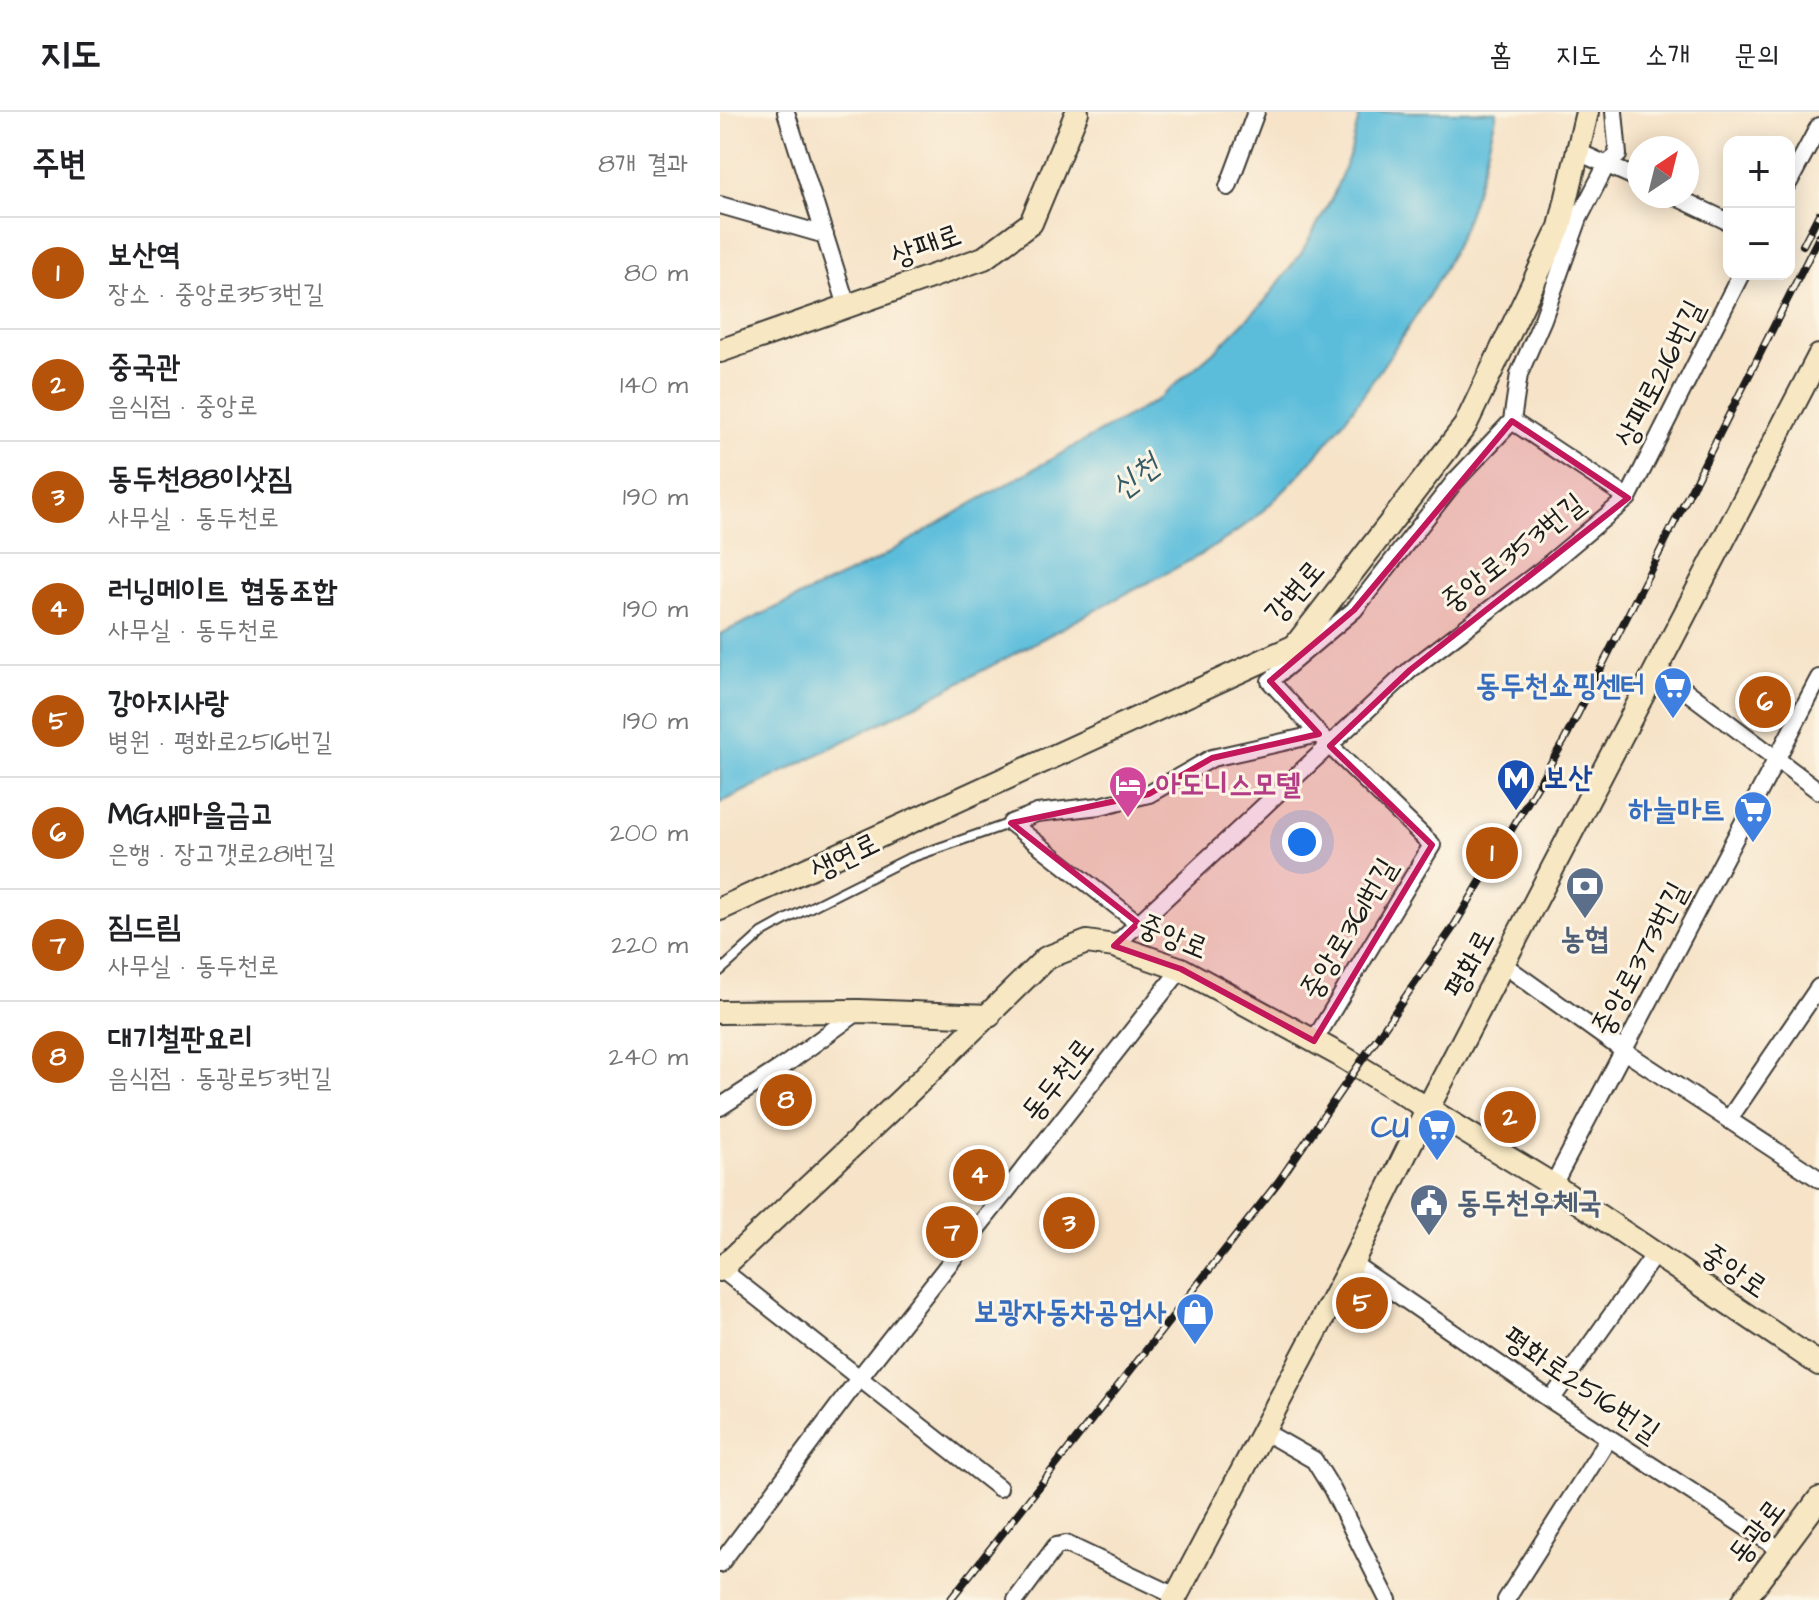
<!DOCTYPE html>
<html lang="ko">
<meta charset="utf-8">
<style>
body{margin:0;font-family:"Architects Daughter","Poor Story",sans-serif;background:#f2f2f2;color:#202124}
.controls{position:absolute;right:24px;top:24px;display:grid;overflow:hidden;border-radius:16px;box-shadow:0 4px 20px #0003}
.controls button{width:72px;height:72px;display:grid;place-items:center;padding:0;border:0;border-bottom:2px solid #e0e0e0;background:#fff;color:#202124;font:40px sans-serif}
.compass{position:absolute;left:907px;top:24px;width:72px;height:72px;border-radius:50%;background:#fff;box-shadow:0 4px 20px #0003;rotate:35deg}
.you{position:absolute;left:582px;top:730px;width:28px;height:28px;margin:-20px;border:6px solid #fff;border-radius:50%;background:#1a73e8;box-shadow:0 0 0 12px #1a73e833}
.badge{display:grid;place-items:center;width:52px;height:52px;border-radius:50%;background:#b45309;color:#fff;font-size:26px;font-weight:700}
.pin{position:absolute;translate:-50% -50%;border:4px solid #fff;box-shadow:0 2px 8px #0006}
.list{margin:0;padding:0;list-style:none}
h2{display:flex;justify-content:space-between;align-items:center;height:104px;margin:0;padding:0 32px;font-size:34px}
h2 small{font-size:26px;font-weight:400;color:#757577}
.list li{display:grid;grid-template-columns:52px 1fr auto;gap:24px;align-items:center;box-sizing:border-box;height:112px;padding:0 32px;border-top:2px solid #e0e0e0}
.list b{display:block;font-size:30px;white-space:nowrap}
.list p{margin:0;font-size:26px;white-space:nowrap;color:#757577}
.list em{font-size:26px;font-style:normal;color:#757577}
.map{position:relative;flex:none;width:1099px;height:1488px;overflow:hidden}
header{display:flex;align-items:center;gap:48px;box-sizing:border-box;height:112px;padding:0 40px;background:#fff;border-bottom:2px solid #e0e0e0}
header strong{font-size:38px}
nav{display:flex;gap:44px;margin-inline-start:auto;font-size:28px}
main{display:flex}
aside{flex:1;background:#fff}
.map>svg:first-child{display:block}
.water{fill:#5cbddb;stroke:#3c6c7c;stroke-width:2}
.lines{fill:none;stroke-linecap:round;stroke-linejoin:round}
.lane-casing{stroke:#3d3a36;stroke-width:12}
.street-casing{stroke:#3d3a36;stroke-width:20}
.secondary-casing{stroke:#3d3a36;stroke-width:26}
.lane{stroke:#fff;stroke-width:8}
.street{stroke:#fff;stroke-width:16}
.secondary{stroke:#f7e8c3;stroke-width:22}
.rail-casing{stroke:#1c1c1c;stroke-width:8}
.rail{stroke:#fcf5e5;stroke-width:5;stroke-dasharray:15;stroke-linecap:butt}
.marked{fill:#c2185b;fill-opacity:0.2;stroke:#c2185b;stroke-width:6;stroke-linejoin:round}
.labels{text-anchor:middle;dominant-baseline:central;stroke-width:6;stroke-linejoin:round;paint-order:stroke}
.street-label{font-size:30px;fill:#1c1c1c;stroke:#fcf5e5}
.shop-label{font-size:30px;font-weight:bold;fill:#366cbe;stroke:#fcf5e5;text-anchor:end}
.transit-label{font-size:30px;font-weight:bold;fill:#164399;stroke:#fcf5e5;text-anchor:start}
.hotel-label{font-size:30px;font-weight:bold;fill:#b23c85;stroke:#fcf5e5;text-anchor:start}
.service-label{font-size:30px;font-weight:bold;fill:#4e5e75;stroke:#fcf5e5}
.water-label{font-size:32px;font-style:italic;fill:#365c68;stroke:#fcf5e5}
</style>
<header>
<strong>지도</strong>
<nav><a>홈</a><a>지도</a><a>소개</a><a>문의</a></nav>
</header>
<main>
<aside>
<h2>주변<small>8개 결과</small></h2>
<ul class="list">
<li><span class="badge">1</span><div><b>보산역</b><p>장소 · 중앙로353번길</p></div><em>80 m</em></li>
<li><span class="badge">2</span><div><b>중국관</b><p>음식점 · 중앙로</p></div><em>140 m</em></li>
<li><span class="badge">3</span><div><b>동두천88이삿짐</b><p>사무실 · 동두천로</p></div><em>190 m</em></li>
<li><span class="badge">4</span><div><b>러닝메이트 협동조합</b><p>사무실 · 동두천로</p></div><em>190 m</em></li>
<li><span class="badge">5</span><div><b>강아지사랑</b><p>병원 · 평화로2516번길</p></div><em>190 m</em></li>
<li><span class="badge">6</span><div><b>MG새마을금고</b><p>은행 · 장고갯로281번길</p></div><em>200 m</em></li>
<li><span class="badge">7</span><div><b>짐드림</b><p>사무실 · 동두천로</p></div><em>220 m</em></li>
<li><span class="badge">8</span><div><b>대기철판요리</b><p>음식점 · 동광로53번길</p></div><em>240 m</em></li>
</ul>
</aside>
<div class="map">
<svg width="1099" height="1488" viewBox="0 0 1099 1488">
<rect width="100%" height="100%" fill="#fcf5e5"/>
<filter id="ink" filterUnits="userSpaceOnUse"><feTurbulence type="fractalNoise" baseFrequency=".0125" numOctaves="2"/><feDisplacementMap in="SourceGraphic" scale="16" xChannelSelector="R" yChannelSelector="G"/><feConvolveMatrix kernelMatrix="1 2 1 2 8 2 1 2 1" color-interpolation-filters="sRGB"/></filter>
<filter id="wash" filterUnits="userSpaceOnUse"><feTurbulence type="fractalNoise" baseFrequency=".006" numOctaves="4" result="noise"/><feDisplacementMap in="SourceGraphic" scale="32" xChannelSelector="R" yChannelSelector="G"/><feGaussianBlur stdDeviation="1.8" result="paint"/><feColorMatrix in="noise" values="0 0 0 0 0 0 0 0 0 0 0 0 0 0 0 0 0 1.4 0 .05"/><feComposite in="paint" operator="in"/></filter>
<g filter="url(#wash)">
<rect width="100%" height="100%" fill="#f6e3c8"/>
<!-- water -->
<path class="water" d="M640,0h137c-10,41 -20,82 -36,121 -16,39 -40,76 -63,110 -38,58 -80,118 -132,165 -48,44 -108,68 -165,99 -125,69 -253,133 -381,196v-169l155,-73 96,-57 186,-104 60,-51 47,-47 38,-50 30,-54 19,-47z"/>
</g>
<g filter="url(#ink)">
<g class="lines">
<!-- lane casing -->
<g class="lane-casing">
<path id="lane" d="M0,859l42,-38 27,-15 118,-59 104,-36"/>
</g>
<!-- street casing -->
<g class="street-casing">
<path id="street" d="M66,0l61,194
M858,40l61,27
M1069,70l30,-56
M508,75l28,-75
M954,84l55,26
M0,93l105,30
M908,386l113,-224
M937,557l162,122
M291,711l26,-10 63,-7 49,-12 63,-36 107,-24
M291,711l127,100
M394,834l296,-276 133,-101 85,-71 -116,-77
M784,853l120,86 195,128
M594,929l118,-196 -102,-99 -60,-65 84,-71 101,-129 57,-60 7,-47 24,-55 36,-101 28,-54 11,-9 -4,-43
M0,995l65,-42 74,-54
M1009,1007l90,-132
M833,1073l266,-507
M632,1151l199,137 230,150
M1,1157l278,219
M831,1288l104,-146
M543,1319l51,29 18,29 56,111
M0,1452l140,-187 321,-408
M296,1488l40,-54 10,-2 110,52
M786,1488l103,-162"/>
</g>
<!-- secondary casing -->
<g class="secondary-casing">
<path id="secondary" d="M0,239l264,-93 47,-35 46,-111
M0,797l575,-263 170,-220 95,-199 27,-115
M0,900l139,-1 130,5
M0,1158l183,-172 143,-140 41,-16 27,4 67,23 157,85 215,131 266,179
M454,1488l178,-337 76,-155 391,-752
M1024,1488l75,-101"/>
</g>
<!-- lane -->
<use href="#lane" class="lane"/>
<!-- street -->
<use href="#street" class="street"/>
<!-- secondary -->
<use href="#secondary" class="secondary"/>
<!-- rail casing -->
<g class="rail-casing">
<path id="rail" d="M1083,133l16,-31
M230,1488l329,-419 175,-255 110,-185 255,-504"/>
</g>
<!-- rail -->
<use href="#rail" class="rail"/>
</g>
</g>
<!-- marked area -->
<path class="marked" d="M792,309l116,77 -218,172 -80,76 102,99 -118,196 -133,-72 -67,-23 24,-23 -127,-100 138,-29 63,-36 107,-24 -49,-53 84,-71z"/>
<!-- icons -->
<defs>
<g id="supermarket-pin" transform="scale(2)"><path d="M0 17L-7.5 6A9.5 9.5 0 1 1 7.5 6Z" fill="#3f7fe0" stroke="#fcf5e5"/><path d="M-6-5.5h2.5l.6 2H6L4.5 2H-2.5L-4.4-4H-6ZM-1.5 3.2a1.3 1.3 0 1 0 .1 0ZM3 3.2a1.3 1.3 0 1 0 .1 0Z" fill="#fff"/></g>
<g id="metro-pin" transform="scale(2)"><path d="M0 17L-7.5 6A9.5 9.5 0 1 1 7.5 6Z" fill="#1a4fb4" stroke="#fcf5e5"/><path d="M-5.5 5V-5H-3L0 0L3-5H5.5V5H3V-.5L0 4L-3-.5V5Z" fill="#fff"/></g>
<g id="hotel-pin" transform="scale(2)"><path d="M0 17L-7.5 6A9.5 9.5 0 1 1 7.5 6Z" fill="#d1479c" stroke="#fcf5e5"/><path d="M-6-4.5h1.5V1H6V5H4.5V3h-9V5H-6ZM-4 0a1.8 1.8 0 1 1 3.6 0ZM.5 0V-2.5h3Q6-2.5 6 0Z" fill="#fff"/></g>
<g id="bank-pin" transform="scale(2)"><path d="M0 17L-7.5 6A9.5 9.5 0 1 1 7.5 6Z" fill="#5c6f8a" stroke="#fcf5e5"/><path d="M-6-4H6V4H-6ZM0-2.3a2.3 2.3 0 1 0 0 4.6a2.3 2.3 0 1 0 0-4.6Z" fill="#fff"/></g>
<g id="civic-pin" transform="scale(2)"><path d="M0 17L-7.5 6A9.5 9.5 0 1 1 7.5 6Z" fill="#5c6f8a" stroke="#fcf5e5"/><path d="M-.6-6.5H3V-4.5H.6V-3L4-1V1h2V6H-6V1h2V-1L-.6-3ZM-1.2 2.5V6h2.4V2.5Z" fill="#fff"/></g>
<g id="shop-pin" transform="scale(2)"><path d="M0 17L-7.5 6A9.5 9.5 0 1 1 7.5 6Z" fill="#3f7fe0" stroke="#fcf5e5"/><path d="M-5-2.5h2.3a2.7 3.5 0 0 1 5.4 0H5L5.5 6h-11ZM-1.5-2.5h3a1.5 2.3 0 0 0-3 0Z" fill="#fff"/></g>
</defs>
<g fill-rule="evenodd">
<use href="#supermarket-pin" x="953" y="574"/>
<use href="#metro-pin" x="796" y="666"/>
<use href="#hotel-pin" x="408" y="673"/>
<use href="#supermarket-pin" x="1033" y="698"/>
<use href="#bank-pin" x="865" y="774"/>
<use href="#supermarket-pin" x="717" y="1016"/>
<use href="#civic-pin" x="709" y="1091"/>
<use href="#shop-pin" x="475" y="1200"/>
</g>
<g class="labels">
<!-- street labels -->
<g class="street-label">
<text transform="translate(206 134) rotate(-20)">상패로</text>
<text transform="translate(940 262) rotate(-63)">상패로216번길</text>
<text transform="translate(793 441) rotate(-38)">중앙로353번길</text>
<text transform="translate(575 480) rotate(-49)">강변로</text>
<text transform="translate(125 745) rotate(-26)">생연로</text>
<text transform="translate(629 817) rotate(-59)">중앙로361번길</text>
<text transform="translate(453 825) rotate(22)">중앙로</text>
<text transform="translate(920 847) rotate(-62)">중앙로373번길</text>
<text transform="translate(750 852) rotate(-62)">평화로</text>
<text transform="translate(338 968) rotate(-52)">동두천로</text>
<text transform="translate(1014 1159) rotate(34)">중앙로</text>
<text transform="translate(861 1273) rotate(34)">평화로2516번길</text>
<text transform="translate(1037 1420) rotate(-53)">동광로</text>
</g>
<!-- shop labels -->
<g class="shop-label">
<text x="925" y="574">동두천쇼핑센터</text>
<text x="1005" y="698">하늘마트</text>
<text x="689" y="1016">CU</text>
<text x="447" y="1200">보광자동차공업사</text>
</g>
<!-- transit labels -->
<g class="transit-label">
<text x="824" y="666">보산</text>
</g>
<!-- hotel labels -->
<g class="hotel-label">
<text x="436" y="673">아도니스모텔</text>
</g>
<!-- service labels -->
<g class="service-label">
<text x="865" y="827">농협</text>
<text x="737" y="1091" text-anchor="start">동두천우체국</text>
</g>
<!-- water labels -->
<g class="water-label">
<text transform="translate(415 365) rotate(-37)">신천</text>
</g>
</g>
</svg>
<div class="controls">
<button>+</button>
<button>−</button>
</div>
<svg class="compass" viewBox="-18 -18 36 36"><path d="M0-13l5 13h-10z" fill="#e53935"/><path d="M0 13l5-13h-10z" fill="#757577"/></svg>
<div class="you"></div>
<div class="pin badge" style="left:772px;top:741px">1</div>
<div class="pin badge" style="left:790px;top:1005px">2</div>
<div class="pin badge" style="left:349px;top:1111px">3</div>
<div class="pin badge" style="left:259px;top:1063px">4</div>
<div class="pin badge" style="left:642px;top:1191px">5</div>
<div class="pin badge" style="left:1045px;top:590px">6</div>
<div class="pin badge" style="left:232px;top:1120px">7</div>
<div class="pin badge" style="left:66px;top:988px">8</div>
</div>
</main>
